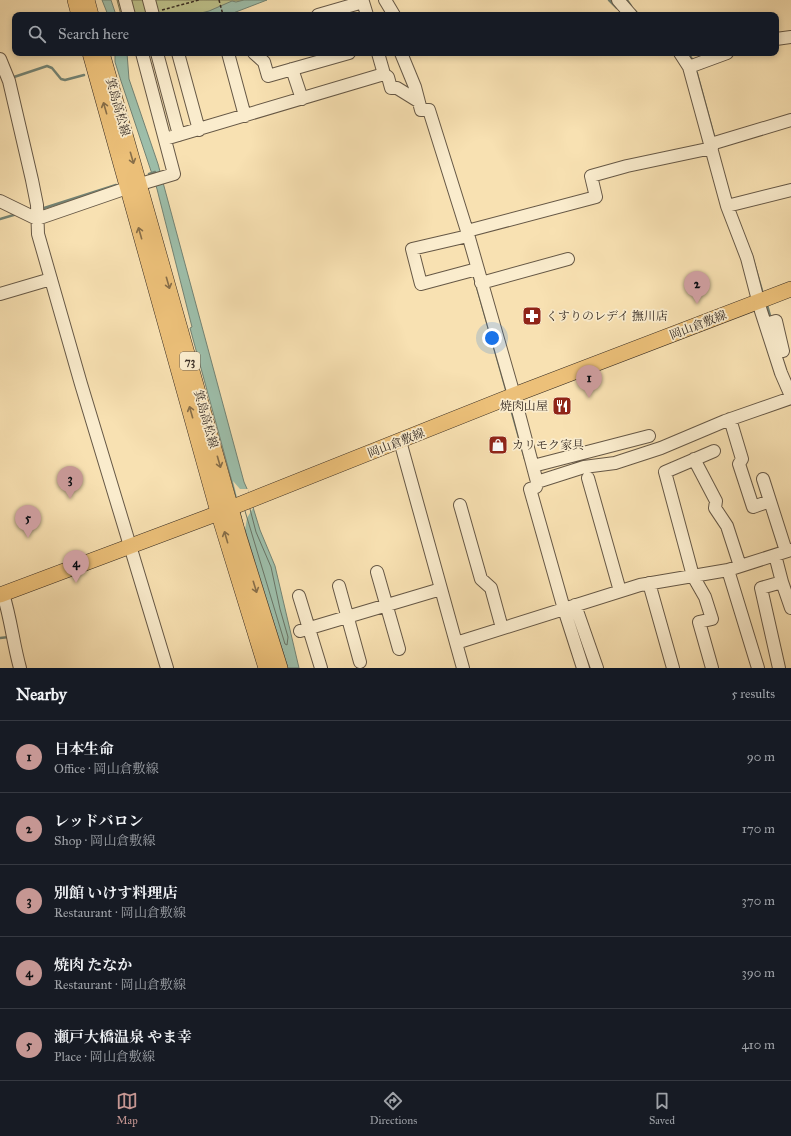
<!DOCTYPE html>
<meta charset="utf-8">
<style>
body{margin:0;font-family:"IM FELL Great Primer","Noto Serif JP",serif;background:#20242c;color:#f1f3f6}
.you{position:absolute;left:492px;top:338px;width:14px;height:14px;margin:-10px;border:3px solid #fff;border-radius:50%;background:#1a73e8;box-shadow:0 0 0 6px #1a73e833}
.badge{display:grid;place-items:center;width:26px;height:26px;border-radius:50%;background:#c59692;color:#111;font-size:13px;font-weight:700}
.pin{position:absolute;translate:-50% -33px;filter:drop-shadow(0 1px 2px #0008)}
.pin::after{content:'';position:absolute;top:21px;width:14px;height:12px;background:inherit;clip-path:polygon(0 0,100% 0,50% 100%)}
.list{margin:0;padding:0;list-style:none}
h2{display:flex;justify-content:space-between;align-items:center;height:52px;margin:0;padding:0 16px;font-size:17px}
h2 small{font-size:13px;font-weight:400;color:#9ea1a6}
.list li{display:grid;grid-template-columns:26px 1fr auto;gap:12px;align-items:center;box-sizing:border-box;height:72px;padding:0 16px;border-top:1px solid #363941}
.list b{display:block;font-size:15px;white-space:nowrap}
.list p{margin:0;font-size:13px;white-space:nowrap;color:#9ea1a6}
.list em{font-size:13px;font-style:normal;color:#9ea1a6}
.icon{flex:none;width:22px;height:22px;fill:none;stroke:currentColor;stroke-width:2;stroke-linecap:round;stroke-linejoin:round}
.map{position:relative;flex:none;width:791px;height:668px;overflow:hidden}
.search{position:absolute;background:#171b24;box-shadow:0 2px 6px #0003;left:12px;right:12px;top:12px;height:44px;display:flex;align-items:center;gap:10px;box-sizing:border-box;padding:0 14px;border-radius:8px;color:#9ea1a6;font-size:15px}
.sheet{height:412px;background:#171b24}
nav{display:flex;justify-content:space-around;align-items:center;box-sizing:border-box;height:56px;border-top:1px solid #363941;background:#171b24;font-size:11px;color:#9ea1a6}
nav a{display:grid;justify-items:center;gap:2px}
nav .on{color:#c59692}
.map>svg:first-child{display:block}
.green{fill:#bec38c;stroke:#7a7657}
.water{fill:#9dbeaa;stroke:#738374}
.pier{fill:#f8e1b2}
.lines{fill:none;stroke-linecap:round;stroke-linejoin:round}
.shore{stroke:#697466;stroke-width:1}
.stream{stroke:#738374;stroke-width:2.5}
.minor-casing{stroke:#665846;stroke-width:14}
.major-casing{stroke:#352a22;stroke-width:16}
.path{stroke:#352a22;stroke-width:1.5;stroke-dasharray:3 2;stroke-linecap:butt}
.minor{stroke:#faeccd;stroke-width:12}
.major{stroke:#ecc079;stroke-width:15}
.oneway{stroke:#876e49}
.labels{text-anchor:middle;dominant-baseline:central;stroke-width:3.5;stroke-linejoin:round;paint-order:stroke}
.shield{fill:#faeccd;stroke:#706455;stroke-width:1}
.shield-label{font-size:11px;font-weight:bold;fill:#352a22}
.street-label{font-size:12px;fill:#352a22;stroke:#faeccd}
.poi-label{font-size:12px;fill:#352a22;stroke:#faeccd;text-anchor:start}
</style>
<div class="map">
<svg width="791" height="668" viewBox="0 0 791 668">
<rect width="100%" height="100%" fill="#f8e1b2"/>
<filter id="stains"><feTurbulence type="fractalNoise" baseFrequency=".005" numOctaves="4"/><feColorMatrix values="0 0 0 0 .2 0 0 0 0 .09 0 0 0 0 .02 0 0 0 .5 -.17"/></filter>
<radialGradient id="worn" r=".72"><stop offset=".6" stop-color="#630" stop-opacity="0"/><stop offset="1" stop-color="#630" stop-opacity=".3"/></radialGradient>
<!-- green -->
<path class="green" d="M117,0h138l-56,15h-78z"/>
<!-- water -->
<path class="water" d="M102,0h9l5,15h-8z
M244,0h23l-39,15h-35l16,-4 23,-10 4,1z
M115,53h12l2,26 29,85 86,318 4,9 12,39 15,36 24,102h-11l-42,-135 -56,-205 2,-1 -35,-138 -36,-108 -6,-19z"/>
<!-- pier -->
<path class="pier" d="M233,481l7,8h8l5,19 -6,10 -2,12z"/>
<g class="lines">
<!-- shore -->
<path class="shore" d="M245,511l40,133 2,1 1,-8 -8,-28 -9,-42 -15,-35 -6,-23"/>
<!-- stream -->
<path class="stream" d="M609,0l8,8
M627,0l4,6
M634,10l5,5
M688,53l5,8
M696,70l19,70
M11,78l36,-12 5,2 9,11 4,1 19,-5
M149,174l6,-2
M41,209l75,-24
M0,219l17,-5
M751,253l12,41
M473,273l34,120
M767,305l4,14
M509,402l16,57
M0,638l9,-1"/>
<!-- minor casing -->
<g class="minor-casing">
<path id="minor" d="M125,0l4,15
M149,0l4,15
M385,0l9,15
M618,0l13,15
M318,15l45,-13 4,13
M776,39l15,-2
M157,53l22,82
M178,53l21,77
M228,53l17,63
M254,53l10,9 4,14 81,-23
M401,53l14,34 6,23h8l38,121 47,164 23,87 47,-15 31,-4 46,-15 64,-27 66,-23
M680,53l9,14 38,139 20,52 13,50 21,65 10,23
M0,59l9,22 23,99 5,25 1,29 43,150 86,284
M689,67l38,-14
M292,69l10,30
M384,74l4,3 3,11h6l21,13
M165,139l219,-65 -6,-21
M711,144l80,-24
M0,201l37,18 90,-31 47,-14 -32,-121
M727,206l64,-16
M467,231l129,-34 -5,-21 36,-10 85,-18
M468,236l-56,13 9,35 56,-15
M481,283l87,-24
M0,294l51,-15
M766,324l10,-3 7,30
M730,419l12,40 -3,5 14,43 17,-6
M400,441l63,227
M694,459l22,42 -1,7 12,18 13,40
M533,466l116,-30
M588,478l32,113
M763,479l23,72
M537,482l-1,5 -6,2 34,120 19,59
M460,505l21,74 10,9 11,40
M775,555l7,27 -21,6 18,80
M728,570l30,98
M377,572l22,77
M782,582l9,26
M649,583l24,85
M339,586l21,76
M3,594c8,25 10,49 17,74
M299,596l22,72
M575,605l22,63
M300,631l141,-42
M456,643l184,-58 88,-15 63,-20
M712,668l-13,-46 13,-3 -7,-22 -12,-21 -28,-104 49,-21"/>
</g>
<!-- major casing -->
<g class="major-casing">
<path id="major" d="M75,0l4,15
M87,0l4,15
M90,53l128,459 48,156
M102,53l137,484 41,131
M0,595l208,-78 306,-122 277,-106"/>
</g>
<!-- path -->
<path class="path" d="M219,0l4,15
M162,10l37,-10"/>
<!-- minor -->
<use href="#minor" class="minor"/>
<!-- major -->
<use href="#major" class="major"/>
</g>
<!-- one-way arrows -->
<defs><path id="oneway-shaft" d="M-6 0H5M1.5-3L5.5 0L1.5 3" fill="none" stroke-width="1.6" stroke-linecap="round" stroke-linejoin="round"/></defs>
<g class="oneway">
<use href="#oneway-shaft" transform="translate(105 108) rotate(-106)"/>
<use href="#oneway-shaft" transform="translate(132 158) rotate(74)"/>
<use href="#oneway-shaft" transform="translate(140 233) rotate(-106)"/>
<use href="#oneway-shaft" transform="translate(168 283) rotate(74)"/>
<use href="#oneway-shaft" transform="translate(191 412) rotate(-106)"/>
<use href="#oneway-shaft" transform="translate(219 462) rotate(74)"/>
<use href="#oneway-shaft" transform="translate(226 537) rotate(-106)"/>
<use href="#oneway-shaft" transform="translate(255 587) rotate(73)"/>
</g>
<!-- icons -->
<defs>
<g id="pharmacy-square" transform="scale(1)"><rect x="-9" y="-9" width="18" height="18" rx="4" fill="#8f2418" stroke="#faeccd"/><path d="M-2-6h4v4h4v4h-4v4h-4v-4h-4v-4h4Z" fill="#fff"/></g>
<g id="restaurant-square" transform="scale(1)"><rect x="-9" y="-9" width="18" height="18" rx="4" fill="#8f2418" stroke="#faeccd"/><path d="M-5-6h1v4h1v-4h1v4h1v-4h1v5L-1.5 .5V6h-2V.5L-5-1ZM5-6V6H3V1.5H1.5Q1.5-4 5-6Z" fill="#fff"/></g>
<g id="shop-square" transform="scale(1)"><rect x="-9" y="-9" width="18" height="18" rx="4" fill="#8f2418" stroke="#faeccd"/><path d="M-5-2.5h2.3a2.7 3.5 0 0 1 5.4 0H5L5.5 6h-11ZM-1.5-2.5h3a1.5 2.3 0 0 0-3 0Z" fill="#fff"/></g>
</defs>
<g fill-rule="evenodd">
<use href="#pharmacy-square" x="532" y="316"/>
<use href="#restaurant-square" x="562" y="406"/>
<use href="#shop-square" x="498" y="445"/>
</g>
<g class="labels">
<!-- shield labels -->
<rect class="shield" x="180" y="352" width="20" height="18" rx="3"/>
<g class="shield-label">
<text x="190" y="361">73</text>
</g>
<!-- street labels -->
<g class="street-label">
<text transform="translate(118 107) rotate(74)">箕島高松線</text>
<text transform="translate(698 325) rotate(-21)">岡山倉敷線</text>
<text transform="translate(206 419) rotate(74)">箕島高松線</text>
<text transform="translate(396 443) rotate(-21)">岡山倉敷線</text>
</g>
<!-- poi labels -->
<g class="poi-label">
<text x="546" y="316">くすりのレデイ 撫川店</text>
<text x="548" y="406" text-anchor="end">焼肉山屋</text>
<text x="512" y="445">カリモク家具</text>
</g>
</g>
<rect width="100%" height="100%" filter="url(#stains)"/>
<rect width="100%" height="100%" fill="url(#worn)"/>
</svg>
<div class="you"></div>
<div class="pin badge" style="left:589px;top:398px">1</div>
<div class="pin badge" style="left:697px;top:304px">2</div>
<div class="pin badge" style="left:70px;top:499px">3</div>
<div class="pin badge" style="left:76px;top:583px">4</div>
<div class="pin badge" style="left:28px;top:538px">5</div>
<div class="search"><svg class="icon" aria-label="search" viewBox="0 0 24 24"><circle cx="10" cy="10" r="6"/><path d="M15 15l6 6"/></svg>Search here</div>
</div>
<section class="sheet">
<h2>Nearby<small>5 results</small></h2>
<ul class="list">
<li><span class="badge">1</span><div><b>日本生命</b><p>Office · 岡山倉敷線</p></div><em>90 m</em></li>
<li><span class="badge">2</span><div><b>レッドバロン</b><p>Shop · 岡山倉敷線</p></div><em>170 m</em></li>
<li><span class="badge">3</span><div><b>別館 いけす料理店</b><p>Restaurant · 岡山倉敷線</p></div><em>370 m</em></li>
<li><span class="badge">4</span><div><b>焼肉 たなか</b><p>Restaurant · 岡山倉敷線</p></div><em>390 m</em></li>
<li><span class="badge">5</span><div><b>瀬戸大橋温泉 やま幸</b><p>Place · 岡山倉敷線</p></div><em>410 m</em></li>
</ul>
</section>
<nav>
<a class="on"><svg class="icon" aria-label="map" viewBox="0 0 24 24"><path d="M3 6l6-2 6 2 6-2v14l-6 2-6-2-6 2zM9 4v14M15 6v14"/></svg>Map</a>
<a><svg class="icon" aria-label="directions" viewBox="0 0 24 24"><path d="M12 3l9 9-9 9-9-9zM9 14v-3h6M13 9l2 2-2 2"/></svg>Directions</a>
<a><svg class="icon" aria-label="saved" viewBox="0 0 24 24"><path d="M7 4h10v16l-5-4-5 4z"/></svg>Saved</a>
</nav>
